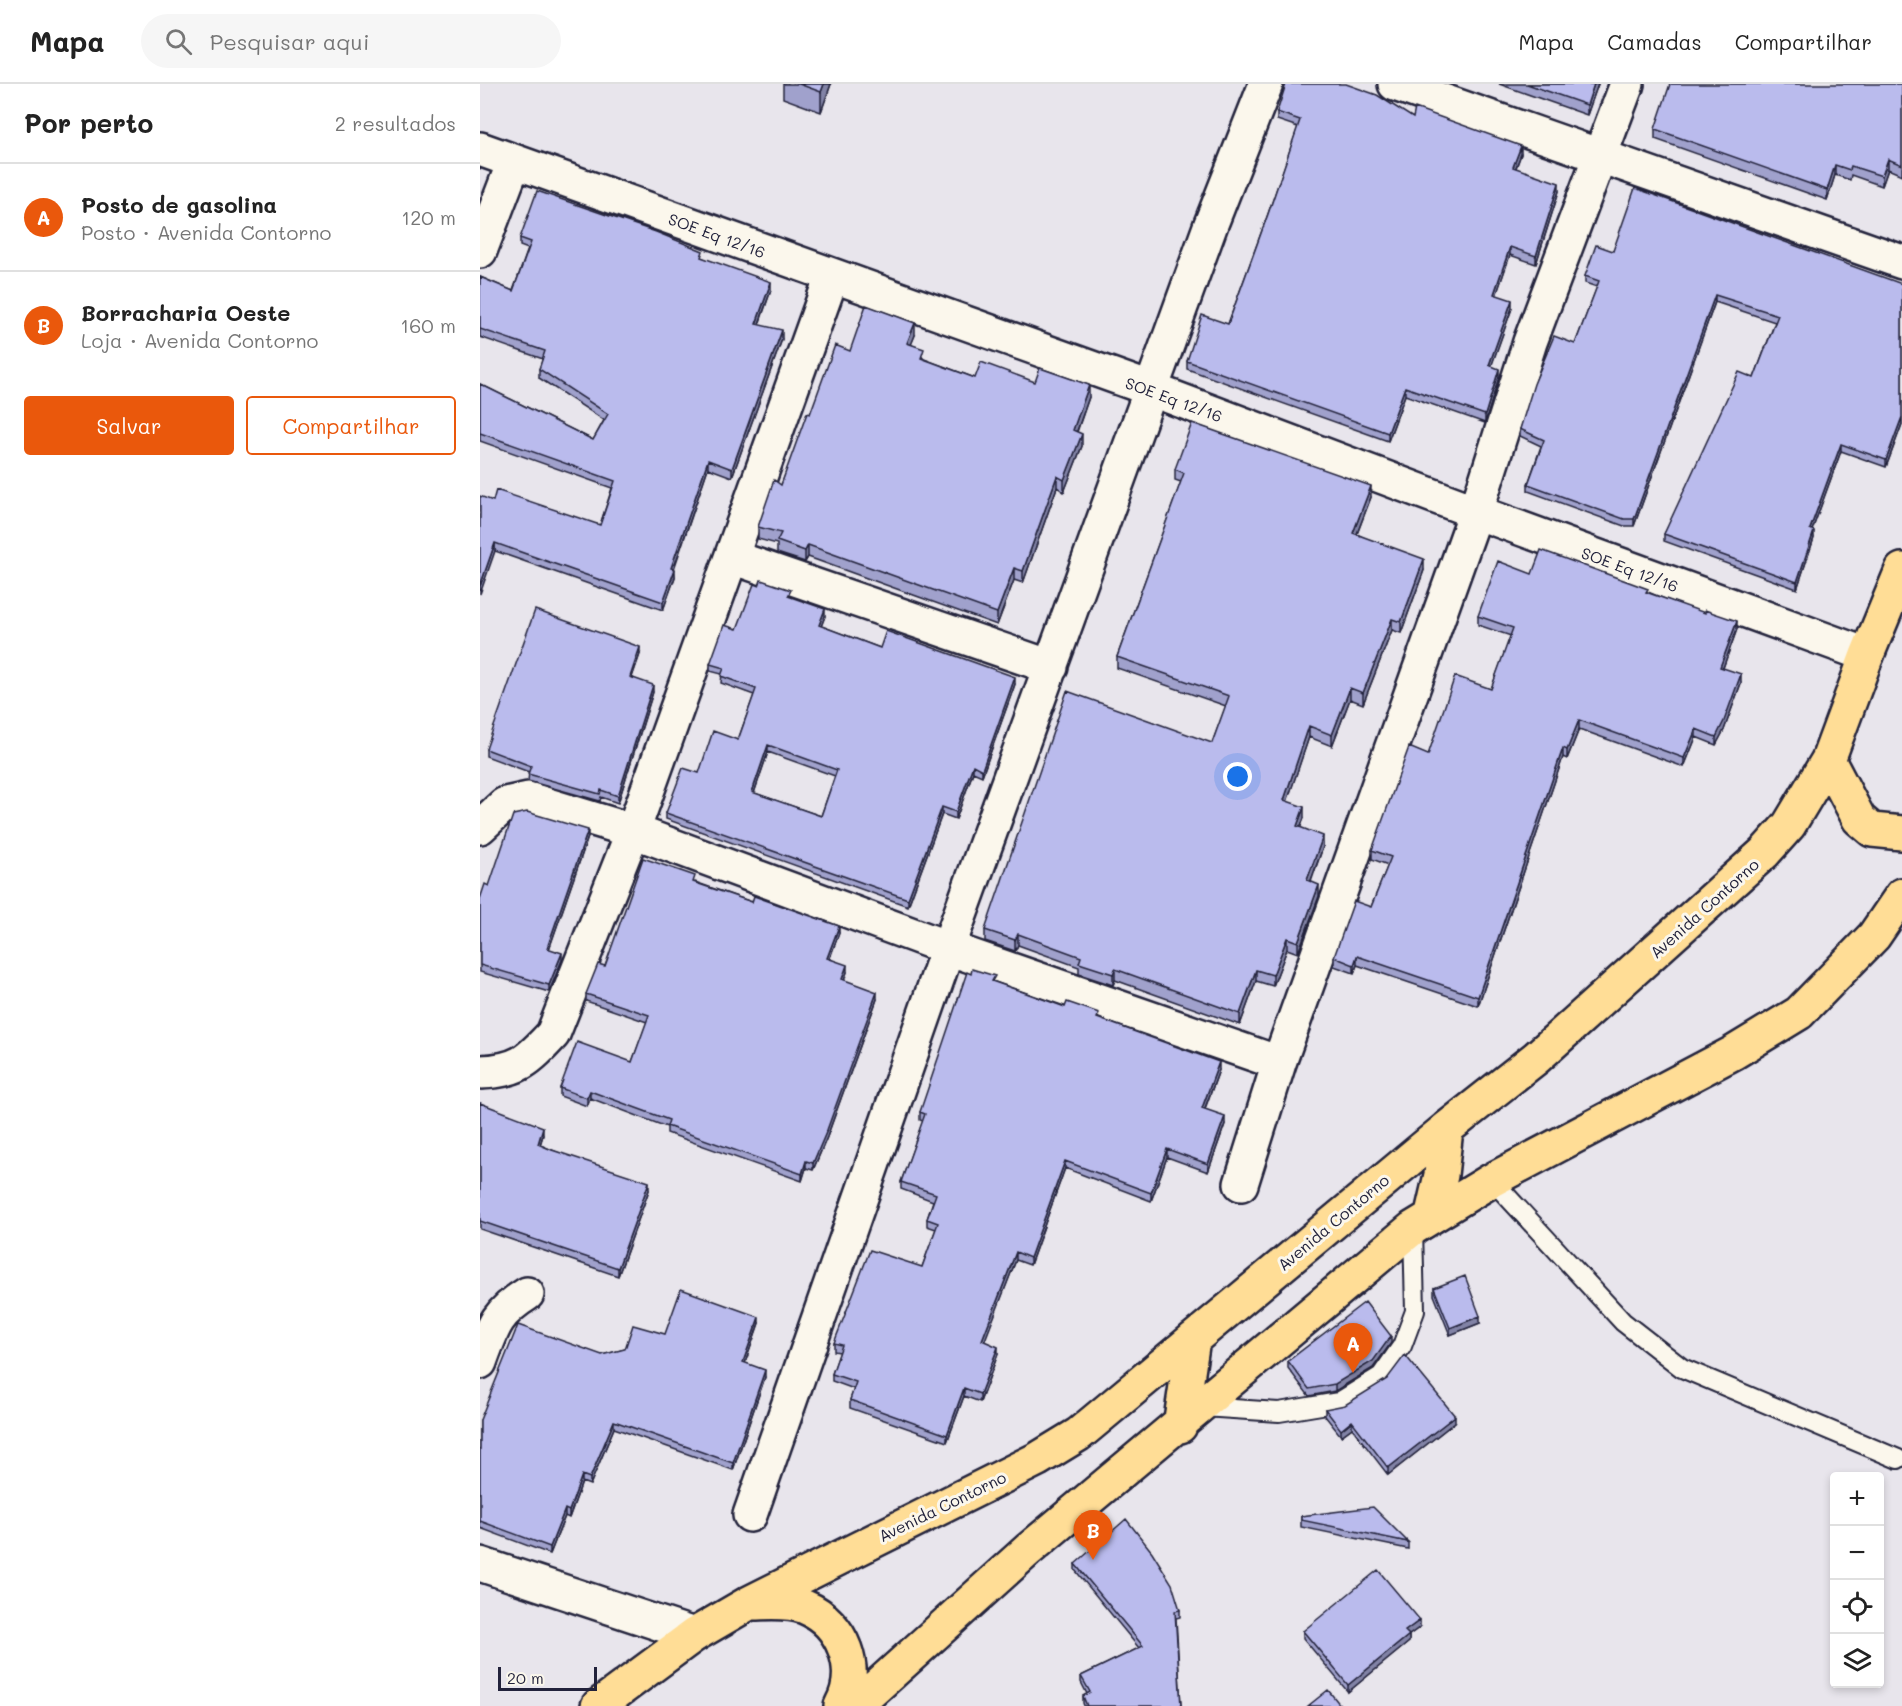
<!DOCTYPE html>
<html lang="pt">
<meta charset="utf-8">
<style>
body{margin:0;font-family:Mali,sans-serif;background:#f6f6f6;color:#222}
.controls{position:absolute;right:18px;bottom:18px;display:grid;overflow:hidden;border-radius:6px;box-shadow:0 3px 9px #0003}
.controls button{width:54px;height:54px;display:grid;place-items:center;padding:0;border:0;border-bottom:2px solid #e0e0e0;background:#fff;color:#222;font:30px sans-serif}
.scale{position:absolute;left:18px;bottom:15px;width:99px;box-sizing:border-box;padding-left:6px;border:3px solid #22223b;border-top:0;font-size:16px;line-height:21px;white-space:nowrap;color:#22223b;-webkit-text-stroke:4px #fbf7ec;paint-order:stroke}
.you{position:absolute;left:758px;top:693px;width:21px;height:21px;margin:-15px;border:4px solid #fff;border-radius:50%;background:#1a73e8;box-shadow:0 0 0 9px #1a73e833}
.badge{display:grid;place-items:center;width:39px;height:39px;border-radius:50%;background:#ea580c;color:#fff;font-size:20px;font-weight:700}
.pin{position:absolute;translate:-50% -50px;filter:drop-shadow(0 2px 3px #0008)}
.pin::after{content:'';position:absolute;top:32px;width:21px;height:18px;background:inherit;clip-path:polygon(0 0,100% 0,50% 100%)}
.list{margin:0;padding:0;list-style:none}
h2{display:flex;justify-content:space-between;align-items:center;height:78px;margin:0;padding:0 24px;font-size:26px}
h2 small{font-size:20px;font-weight:400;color:#767676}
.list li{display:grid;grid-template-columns:39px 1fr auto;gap:18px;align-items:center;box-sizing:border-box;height:108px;padding:0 24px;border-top:2px solid #e0e0e0}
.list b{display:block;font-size:22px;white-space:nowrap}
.list p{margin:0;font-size:20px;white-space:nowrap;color:#767676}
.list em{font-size:20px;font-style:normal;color:#767676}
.actions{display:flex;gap:12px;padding:18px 24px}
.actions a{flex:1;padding:14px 0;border:2px solid #ea580c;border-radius:6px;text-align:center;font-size:21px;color:#ea580c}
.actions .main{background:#ea580c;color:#fff}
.icon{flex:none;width:33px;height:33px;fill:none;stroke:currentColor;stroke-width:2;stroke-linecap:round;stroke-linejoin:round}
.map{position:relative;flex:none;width:1422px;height:1622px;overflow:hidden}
header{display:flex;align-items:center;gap:36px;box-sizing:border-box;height:84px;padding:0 30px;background:#fff;border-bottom:2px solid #e0e0e0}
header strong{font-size:28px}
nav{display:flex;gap:33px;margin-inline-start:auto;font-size:21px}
.search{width:420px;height:54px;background:#f6f6f6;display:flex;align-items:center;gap:15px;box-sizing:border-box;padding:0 21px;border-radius:33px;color:#767676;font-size:22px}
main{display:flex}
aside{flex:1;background:#fff}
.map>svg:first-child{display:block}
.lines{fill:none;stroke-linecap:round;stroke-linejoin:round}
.lane-casing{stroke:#22223b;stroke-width:22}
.street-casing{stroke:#22223b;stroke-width:38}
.secondary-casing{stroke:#22223b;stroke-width:38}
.primary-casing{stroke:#22223b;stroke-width:38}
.lane{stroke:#fbf7ec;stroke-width:18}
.street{stroke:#fbf7ec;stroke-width:33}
.secondary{stroke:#fbf7ec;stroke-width:33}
.primary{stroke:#ffdd96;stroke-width:33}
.wall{fill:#a0a1cc;stroke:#22223b;stroke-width:1.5;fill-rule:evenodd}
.shaded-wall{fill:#8283a6;stroke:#22223b;stroke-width:1.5}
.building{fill:#babbed;stroke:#22223b;stroke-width:1.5;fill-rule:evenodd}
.labels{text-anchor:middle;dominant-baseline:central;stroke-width:6;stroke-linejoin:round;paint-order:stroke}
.street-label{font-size:16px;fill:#22223b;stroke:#fbf7ec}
</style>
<header>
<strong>Mapa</strong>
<div class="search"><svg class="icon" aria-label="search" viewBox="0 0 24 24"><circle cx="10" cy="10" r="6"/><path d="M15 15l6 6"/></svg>Pesquisar aqui</div>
<nav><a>Mapa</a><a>Camadas</a><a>Compartilhar</a></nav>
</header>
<main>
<aside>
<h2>Por perto<small>2 resultados</small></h2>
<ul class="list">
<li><span class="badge">A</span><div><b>Posto de gasolina</b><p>Posto · Avenida Contorno</p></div><em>120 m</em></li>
<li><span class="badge">B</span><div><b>Borracharia Oeste</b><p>Loja · Avenida Contorno</p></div><em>160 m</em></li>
</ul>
<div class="actions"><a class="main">Salvar</a><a>Compartilhar</a></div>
</aside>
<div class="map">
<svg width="1422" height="1622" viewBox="0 0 1422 1622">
<rect width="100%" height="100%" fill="#e8e5ec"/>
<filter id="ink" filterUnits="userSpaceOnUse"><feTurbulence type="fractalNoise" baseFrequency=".0167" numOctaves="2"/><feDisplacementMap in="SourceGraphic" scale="12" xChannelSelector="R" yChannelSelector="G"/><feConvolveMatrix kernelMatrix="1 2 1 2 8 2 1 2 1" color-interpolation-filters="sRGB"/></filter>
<g filter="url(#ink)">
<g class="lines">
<!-- lane casing -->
<g class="lane-casing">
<path id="lane" d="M1012,1096l131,142 59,46 216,91
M723,1323l76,5 60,-10 42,-26 21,-30 13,-35 -2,-83"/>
</g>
<!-- street casing -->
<g class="street-casing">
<path id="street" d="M0,167l34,-89
M252,473l319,110
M0,743l25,-23 23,-5 105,32 315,117 331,115
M0,988c38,-1 48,-11 73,-38l80,-203 199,-555
M761,1100l38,-121 197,-551 54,-170 97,-258
M0,1278c13,-35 15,-48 47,-68
M270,1431l198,-567 263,-724 55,-140
M0,1480l214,71"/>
</g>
<!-- secondary casing -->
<g class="secondary-casing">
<path id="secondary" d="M915,0l507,178
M0,65l673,241 323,122 391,143"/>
</g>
<!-- primary casing -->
<g class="primary-casing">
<path id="primary" d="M1348,676l31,59 13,11 30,3
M952,1130l9,-39 5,-46
M700,1342l13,-87
M269,1519c17,0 40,-3 56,4 38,16 56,63 36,99
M118,1622l96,-71 55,-32 289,-144 41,-25 367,-305 90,-71 228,-205 25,-28 39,-65 39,-105 35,-85
M375,1622l173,-156 385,-322 79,-48 241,-127 66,-40 75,-77 28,-41"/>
</g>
<!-- lane -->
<use href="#lane" class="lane"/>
<!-- street -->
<use href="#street" class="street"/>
<!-- secondary -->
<use href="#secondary" class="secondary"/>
<!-- primary -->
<use href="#primary" class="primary"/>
</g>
<!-- wall -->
<path class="wall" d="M303,0h48l-10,28 -38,-14z
M1019,0h99l-11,31z
M1422,0v91l-14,-6 -6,17 -31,-11 -1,5 -15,-5 -8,25 -172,-61v-10z
M797,28l136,6 108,36 -5,14 43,23 -23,73 -26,-9 -14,40 16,13 -21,58 8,11 -14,46 -80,-28 -17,46 -201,-72v-8l41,-37 40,-110 30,-87 -21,-7z
M40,154l183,20 68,32 -12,35 23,14 -50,138 -24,-9 -34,101 1,8 -12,33 -168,-59 -2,-50 107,24 12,-37 -132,-47v-57l113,56 11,-20 -65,-42v-9l4,-10 -63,-22v-60l33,14 15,-42 -8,-3z
M1133,167l289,33v140l-16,43 -45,-16 -29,79 2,8 -17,51 -133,-48v-7l90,-156 21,-56 -60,-20 -81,224h-10l-96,-35v-7l13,-38 -21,-10v-7l55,-85 22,-57 -12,-4v-7z
M435,251l-4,9 13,15 51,19 60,4 54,15 -12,35 5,14 -18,46 -7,-5 -34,96 -9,-3 -17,45 -189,-68 -3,5 -28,-9v-9l-19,-5v-12l23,-42 29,-71 40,-63z
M695,385l196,28 -14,37 67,36 -23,63 -9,-3 -29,74 -13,-5 -18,47 -23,-9 -22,64 17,17 -4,10 23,19 -12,35 8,14 -21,57 -11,-4 -14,37 -17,-5 -16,44 -125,-45 -2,5 -34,-11v-7l-61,-22 -3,6 -30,-10v-11l227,-187 14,-37 -109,-38v-11l64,-175 -6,-2z
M1052,490l116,18 89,37 -14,39 18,15 -17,47 -8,15 -20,-8 -12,30 -105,-38 -12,30 -4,-2 -85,249 -121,-41 -3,8 -20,-7v-9l37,-50 17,-42 -16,-6v-9l56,-95 63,-66 20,-53 -33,-11v-9z
M279,502l32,11 34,19 -4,10 59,22 135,36 -33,92 -9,-4 -17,47 -14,-5 -34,92 -242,-87v-6l33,-40 39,-33 16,-45 -33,-12 1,-9 -12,-3v-7l27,-35zM288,668l67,24 -14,40 -67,-23z
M160,570l-8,23 21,15 -35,111 -17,-6 -1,4 -72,-20 1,-9 -43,-16v-7z
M108,753l-39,112 13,11 -13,32 -69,-20v-73l9,-13z
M215,798l144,51 -9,25 17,14 -3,8 33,19 -50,138 -14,33 -7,-2 -4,13 -135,-48v-6l-77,-29 -3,8 -27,-10v-8l72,-26 15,-40 -61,-21v-7l19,-28z
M515,898l104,36 120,52 -14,39 20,15 -17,48 -41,-15 -16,44 -86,-33 -35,97 -14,-5 -32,81 14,13 -18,48 -16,-6 -17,46 -97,-34v-8l4,-11 -22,-8v-7l8,-22 -6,-1v-8l88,-76 14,-38 -9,-3v-7l6,-18 -32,-12v-7l22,-61 -3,-1v-8z
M0,1019l63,32 -3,10 109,45 -31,86 -138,-47z
M954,1204l46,35 -30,12 -16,-40z
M279,1239l-14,40 20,14 -32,93 -119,-42 -24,57 -8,-3 -13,36 -4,-2 -15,38 -70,-26v-108l122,-65 23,-6 40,-15z
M911,1259l-18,25 -38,23 -26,5 -21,-28v-7z
M845,1325l130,13 -67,53 -36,-47 -11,8 -16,-20z
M821,1432l107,26v7l-107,-22z
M595,1480l105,46v7l-4,1 5,88h-97l-1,-3v-7l4,-2 -6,-12v-6l58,-28 -64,-78z
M940,1543l-11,8v7l-61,50 -45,-54v-7z"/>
<!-- shaded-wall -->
<path class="shaded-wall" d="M344,0h7l-10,28v-20z
M1114,0h4l-11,31v-10z
M1041,62v8l-8,21v-8z
M1408,75v10l-6,17v-10z
M1355,81v10l-8,25v-10z
M1079,99v8l-23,73v-8z
M1030,163v8l-16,47v-8z
M291,198v8l-15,42v-8z
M1235,211v7l-81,224v-7z
M1032,216v8l-23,65v-8z
M435,239v12l-8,20v-12z
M302,246v9l-50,138v-8z
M1019,285v8l-14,46v-8z
M609,301v12l-16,45v-12z
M925,303v8l-17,46v-8z
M1422,333v7l-16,43v-7z
M602,350v12l-18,46v-12z
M1361,360v7l-31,85v-7z
M228,376v8l-37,108v-8z
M577,392v11l-34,96v-12z
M891,402v11l-18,47v-11z
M1334,447v7l-17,51v-7z
M15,459v8l-15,43v-8z
M328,461v12l-3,5v-11z
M944,475v11l-23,63v-11z
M534,484v12l-17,45v-12z
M195,485v8l-12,33v-8z
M345,525v7l-6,16v-7z
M912,535v11l-29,74v-11z
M1257,537v8l-17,47v-9z
M160,563v7l-10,29v-6z
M1261,590v9l-17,47 -8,15v-8z
M535,593v7l-33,92v-6z
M173,601v7l-35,111v-7z
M870,604v11l-18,47v-11z
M1099,636v9l-12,30v-9z
M829,642v11l-25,74v-11z
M1216,645v8l-12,30v-9z
M288,661v7l-16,47v-7z
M1083,664v9l-85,249v-9z
M493,681v7l-17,47v-7z
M462,723v7l-34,92v-7z
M824,723v11l-7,19v-11z
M108,746v7l-41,118v-7z
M843,752v11l-16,44v-11z
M839,801v11l-21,57v-11z
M359,842v7l-12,32v-7z
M538,850v11l-3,6v-11z
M807,854v11l-14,37v-11z
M82,869v7l-13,32v-7z
M877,872v9l-3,8v-8z
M367,881v7l-5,14v-7z
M635,885v11l-2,5v-11z
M776,886v11l-16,44v-11z
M397,908v7l-50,138 -14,33v-7z
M739,978v8l-17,46v-8z
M110,1007v7l-3,8v-8z
M745,1032v8l-17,48v-8z
M63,1043v8l-5,17v-8z
M687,1065v8l-16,44v-8z
M326,1077v7l-4,13v-7z
M585,1077v7l-35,97v-7z
M169,1098v8l-31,86v-8z
M536,1168v8l-34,88v-8z
M1000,1232v7l-30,12v-7z
M279,1233v6l-16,46v-7z
M911,1252v7l-18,25 -38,23v-7z
M518,1263v7l-18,48v-8z
M285,1286v7l-32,93v-7z
M484,1304v8l-17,46v-7z
M975,1332v6l-67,53v-7z
M134,1337v7l-24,57v-7z
M872,1337v7l-11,8v-6z
M102,1391v7l-13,36v-7z
M85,1425v7l-15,38v-7z
M940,1536v7l-15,11v-7z
M929,1551v7l-61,50v-7z"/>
<!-- building -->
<path class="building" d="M319,0h25l-3,8z
M806,0h60l31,11 36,23 2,-10 106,38 -8,21 46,16 -23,73 -26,-9 -16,47 18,6 -23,65 10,4 -14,46 -80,-28 -17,46 -201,-72 15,-46 26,9 40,-110 32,-94 -23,-8z
M1047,0h67l-7,21z
M1190,0h232v81l-14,-6 -6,17 -31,-10 -1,4 -15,-5 -8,25 -172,-61z
M1155,104l267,96v133l-16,43 -45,-16 -31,85 4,2 -17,51 -133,-48 75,-162 15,6 24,-63 -63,-20 -81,224h-10l-96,-35 16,-44 -24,-11 14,-45 20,-48 21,8 24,-63 -14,-5 11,-31 17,6z
M57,107l119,41 47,19 -2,6 70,25 -15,42 26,6 -50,139 -24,-9 -37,108 4,1 -12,33 -168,-59 -15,43v-90l13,5 3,-11 104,35 15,-44 -135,-48v-49l113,56 15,-26 -69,-45 6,-18 -65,-22v-52l33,14 18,-49 -11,-4z
M386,221l49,18 -8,20 17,6 -3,9 54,20 6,-16 54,20 5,-14 49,17 -16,45 9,4 -18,46 -7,-4 -34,95 -9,-3 -17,45 -189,-68 -3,6 -28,-10 4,-8 -23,-6 16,-47 7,5 26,-72 3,1 25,-69 15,6z
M712,339l179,63 -18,47 71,26 -23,63 -9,-3 -29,74 -13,-5 -18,47 -23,-9 -25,74 20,7 -7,19 26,10 -16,44 12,5 -21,57 -11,-4 -14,37 -17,-5 -16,44 -125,-45 -2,5 -34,-11 2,-6 -63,-23 -3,6 -30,-10 82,-239 145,52 17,-47 -112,-39 67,-184 -9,-4z
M1061,466l107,39 -2,3 59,21v-3l32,11 -17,46 21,7 -17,47 -8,16 -20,-8 -12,29 -105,-38 -12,30 -4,-2 -85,249 -121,-41 -3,9 -20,-8 20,-56 17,6 20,-50 -19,-7 37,-103 19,8 27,-79 36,13 22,-61 -35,-12 20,-55 34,13z
M281,496l30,10 -3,6 37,13 -6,16 61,23 6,-17 129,46 -33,93 -9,-5 -17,47 -14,-5 -34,92 -242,-86 17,-45 16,5 14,-42 25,9 18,-51 -35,-13 3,-8 -14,-4 14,-39 13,4 17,-45 5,2zM288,661l69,25 -16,46 -69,-24z
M55,526l105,37 -10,30 23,8 -35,111 -17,-6 -1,4 -72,-20 3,-8 -45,-17z
M47,728l61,18 -41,118 15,5 -13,32 -69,-20v-66l5,-15 4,2 24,-71z
M163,774l52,18 -2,6 59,20 2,-6 85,30 -12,32 20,7 -5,14 35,13 -50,138 -14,33 -7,-2 -4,13 -135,-48 2,-6 -79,-29 -3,7 -27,-10 17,-46 55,20 17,-47 -63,-21 12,-30 7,2z
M492,885l23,7 -3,5 73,26 2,-5 32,11 -2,5 122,44 -17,46 23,8 -17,48 -41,-15 -16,44 -86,-32 -35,97 -14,-6 -34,88 16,7 -18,47 -16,-6 -17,47 -97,-35 6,-18 -24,-8 10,-29 -8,-2 36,-93 52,17 16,-44 -11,-4 9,-25 -35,-12 24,-68 -5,-2 33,-98 14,-42 4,2z
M0,1019l63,24 -5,17 14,6 97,32 -31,86 -138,-47z
M985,1192l15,40 -30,12 -16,-40z
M201,1205l78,28 -16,45 22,8 -32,93 -119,-42 -24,57 -8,-3 -13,36 -4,-2 -15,38 -70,-26v-101l38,-95 84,30 23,-6 8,-24 32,9z
M885,1218l26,34 -18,25 -38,23 -26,5 -21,-28z
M925,1271l50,61 -67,52 -36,-47 -11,9 -16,-21 20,-4 42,-26z
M893,1423l35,35 -107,-22v-4z
M646,1435l26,33 20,32 8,26 -5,1 6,95h-94l-4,-10 7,-4 -9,-16 62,-30 -68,-82z
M898,1486l42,50 -15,11 4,4 -61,50 -45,-54z
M848,1606l13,16h-33z"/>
</g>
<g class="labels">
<!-- street labels -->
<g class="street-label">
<text transform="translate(237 151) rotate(20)">SOE Eq 12/16</text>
<text transform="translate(694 315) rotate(20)">SOE Eq 12/16</text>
<text transform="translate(1150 485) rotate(20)">SOE Eq 12/16</text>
<text transform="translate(1224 824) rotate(-42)">Avenida Contorno</text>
<text transform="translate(853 1138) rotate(-40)">Avenida Contorno</text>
<text transform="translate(462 1422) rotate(-26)">Avenida Contorno</text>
</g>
</g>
</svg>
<div class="controls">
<button>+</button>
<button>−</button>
<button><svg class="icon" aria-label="locate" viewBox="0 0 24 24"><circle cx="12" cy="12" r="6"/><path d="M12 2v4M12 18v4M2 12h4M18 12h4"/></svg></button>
<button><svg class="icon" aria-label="layers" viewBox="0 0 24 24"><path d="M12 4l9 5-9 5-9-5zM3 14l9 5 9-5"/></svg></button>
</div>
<div class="scale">20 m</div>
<div class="you"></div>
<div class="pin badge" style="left:873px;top:1289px">A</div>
<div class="pin badge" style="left:613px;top:1476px">B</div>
</div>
</main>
